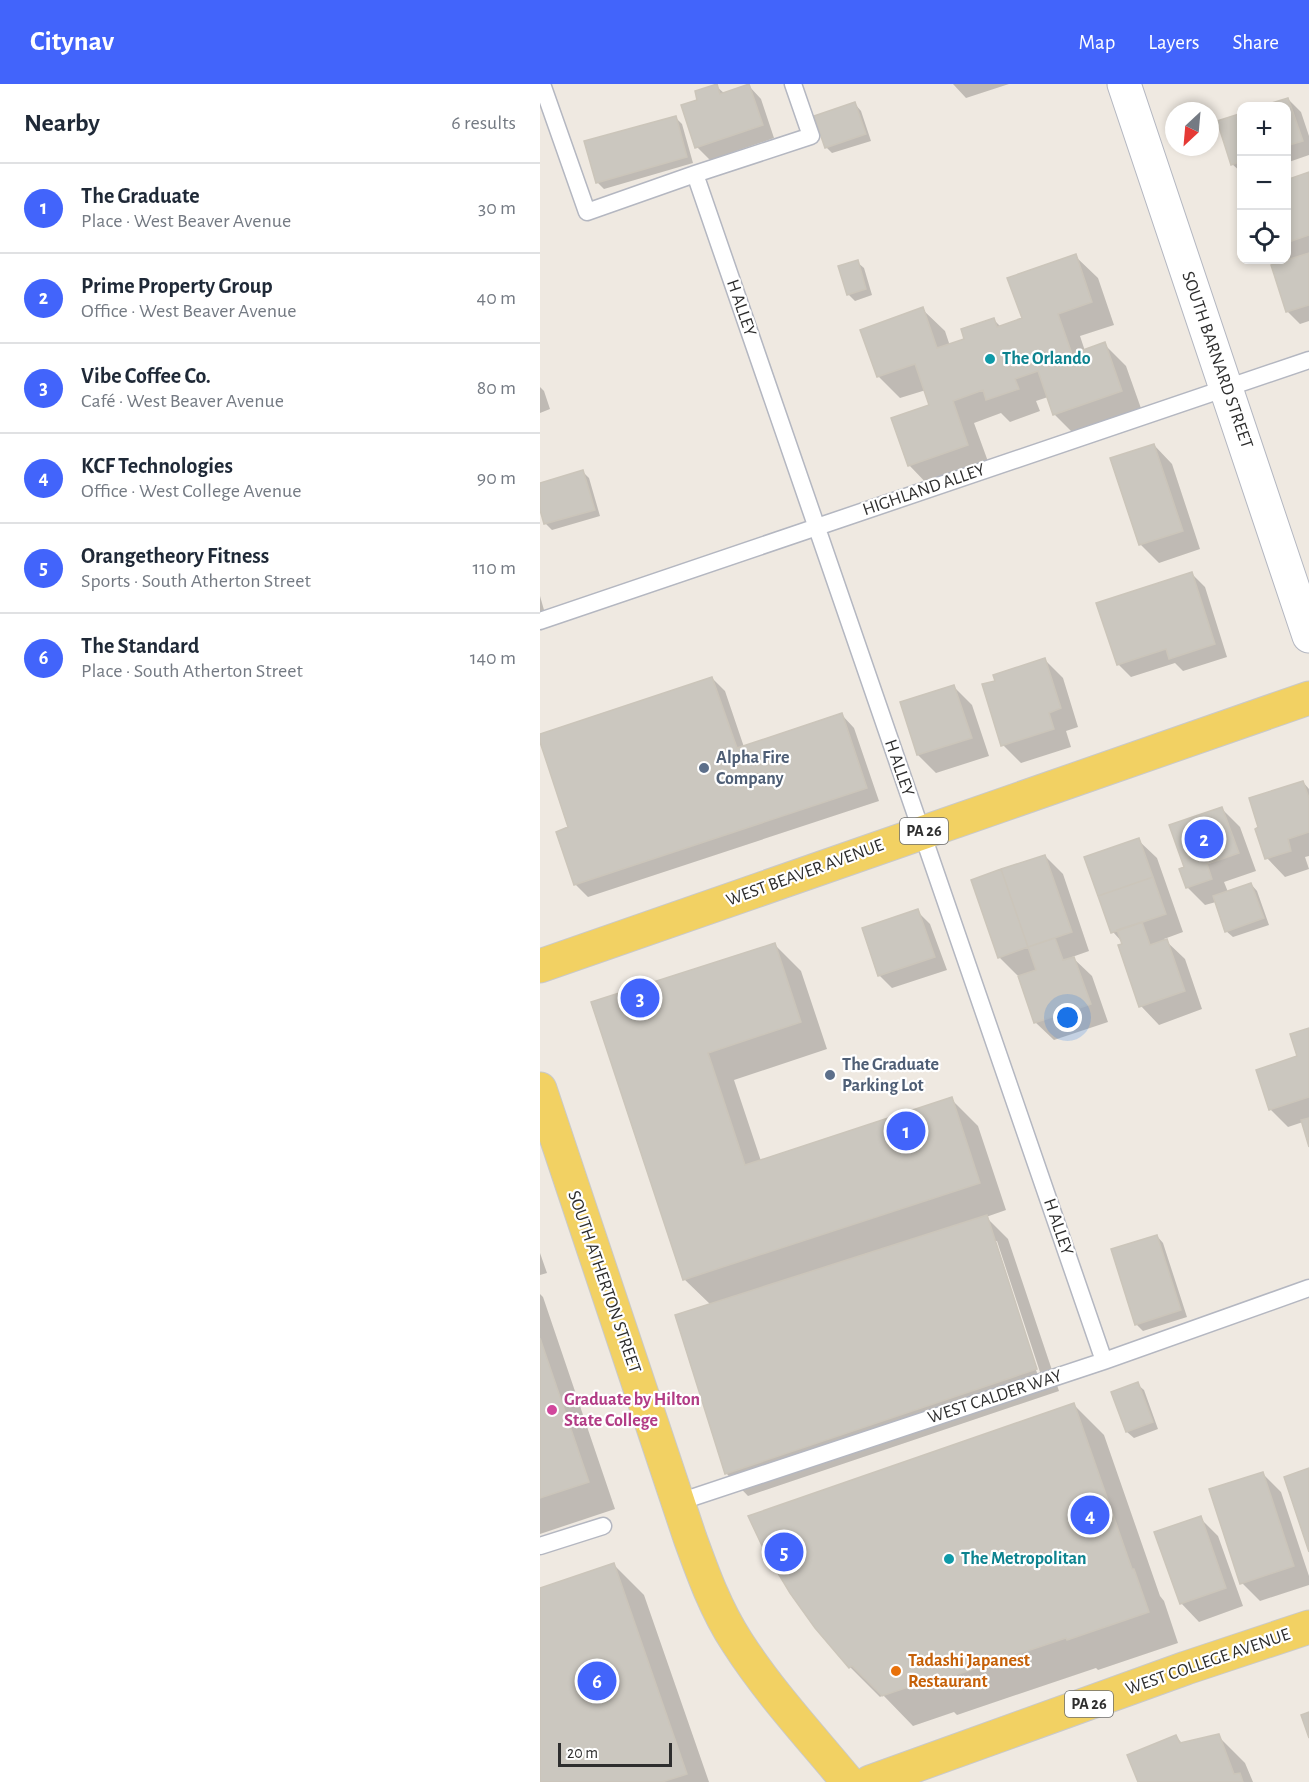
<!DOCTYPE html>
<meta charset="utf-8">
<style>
body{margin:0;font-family:"Alegreya Sans",sans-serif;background:#f6f6f7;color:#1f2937}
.controls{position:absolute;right:18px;top:18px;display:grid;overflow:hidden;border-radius:12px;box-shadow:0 3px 9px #0003}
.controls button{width:54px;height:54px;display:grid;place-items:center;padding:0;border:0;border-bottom:2px solid #e0e1e3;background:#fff;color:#1f2937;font:30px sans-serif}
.compass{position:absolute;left:625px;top:18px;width:54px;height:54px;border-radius:50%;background:#fff;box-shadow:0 3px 9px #0003;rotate:206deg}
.scale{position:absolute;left:18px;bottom:15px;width:114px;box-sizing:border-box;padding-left:6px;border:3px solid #2e2e2e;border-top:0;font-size:16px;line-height:21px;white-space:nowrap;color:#2e2e2e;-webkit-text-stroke:4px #fff;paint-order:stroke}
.you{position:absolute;left:528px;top:934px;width:21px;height:21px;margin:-15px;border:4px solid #fff;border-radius:50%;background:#1a73e8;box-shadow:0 0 0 9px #1a73e833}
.badge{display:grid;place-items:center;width:39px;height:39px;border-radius:50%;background:#4264fb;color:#fff;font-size:20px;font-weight:700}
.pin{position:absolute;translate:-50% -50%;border:3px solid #fff;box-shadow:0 2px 6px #0006}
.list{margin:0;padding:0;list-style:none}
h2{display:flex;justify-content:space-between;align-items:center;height:78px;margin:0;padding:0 24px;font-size:26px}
h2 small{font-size:20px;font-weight:400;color:#747a83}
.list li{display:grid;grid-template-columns:39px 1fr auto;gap:18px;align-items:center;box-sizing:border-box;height:90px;padding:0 24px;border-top:2px solid #e0e1e3}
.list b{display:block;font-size:22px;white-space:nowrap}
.list p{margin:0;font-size:20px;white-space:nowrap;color:#747a83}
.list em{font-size:20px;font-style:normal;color:#747a83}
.icon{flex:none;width:33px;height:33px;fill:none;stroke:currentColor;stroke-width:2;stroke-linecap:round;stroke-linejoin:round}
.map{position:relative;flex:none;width:769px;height:1698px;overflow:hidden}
header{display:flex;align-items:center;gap:36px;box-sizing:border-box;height:84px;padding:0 30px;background:#4264fb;color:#fff}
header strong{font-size:28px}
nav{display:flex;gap:33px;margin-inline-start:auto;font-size:21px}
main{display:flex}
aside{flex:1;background:#fff}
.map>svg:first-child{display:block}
.shadow{fill:#0003;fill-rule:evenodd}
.building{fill:#cbc7bf;stroke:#cbc5ba;stroke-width:1.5}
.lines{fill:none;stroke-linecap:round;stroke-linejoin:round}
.lane-casing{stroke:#b4b7c1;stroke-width:19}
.street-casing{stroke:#b4b7c1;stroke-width:35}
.primary-casing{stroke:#c9c9c9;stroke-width:35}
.lane{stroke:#fff;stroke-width:16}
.street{stroke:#fff;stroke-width:33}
.primary{stroke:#f2d163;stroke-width:33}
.culture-dot{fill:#0f9aa8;stroke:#fff;stroke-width:2}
.service-dot{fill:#5c6f8a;stroke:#fff;stroke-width:2}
.hotel-dot{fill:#d1479c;stroke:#fff;stroke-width:2}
.food-dot{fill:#e8710a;stroke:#fff;stroke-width:2}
.labels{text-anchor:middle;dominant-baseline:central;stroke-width:4.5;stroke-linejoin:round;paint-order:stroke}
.shield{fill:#fff;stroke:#6d6d6d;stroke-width:1.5}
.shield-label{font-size:16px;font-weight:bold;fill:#2e2e2e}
.street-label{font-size:18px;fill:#2e2e2e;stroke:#fff}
.culture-label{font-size:18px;font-weight:bold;fill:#0d838f;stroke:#fff;text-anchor:start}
.service-label{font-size:18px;font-weight:bold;fill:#4e5e75;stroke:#fff;text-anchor:start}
.hotel-label{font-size:18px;font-weight:bold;fill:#b23c85;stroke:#fff;text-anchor:start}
.food-label{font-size:18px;font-weight:bold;fill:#c56008;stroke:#fff;text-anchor:start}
</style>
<header>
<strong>Citynav</strong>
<nav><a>Map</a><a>Layers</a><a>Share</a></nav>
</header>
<main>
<aside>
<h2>Nearby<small>6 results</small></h2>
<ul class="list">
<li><span class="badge">1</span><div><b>The Graduate</b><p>Place · West Beaver Avenue</p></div><em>30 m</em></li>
<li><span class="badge">2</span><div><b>Prime Property Group</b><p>Office · West Beaver Avenue</p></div><em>40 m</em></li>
<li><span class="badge">3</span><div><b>Vibe Coffee Co.</b><p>Café · West Beaver Avenue</p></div><em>80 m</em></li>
<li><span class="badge">4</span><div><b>KCF Technologies</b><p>Office · West College Avenue</p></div><em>90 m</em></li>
<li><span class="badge">5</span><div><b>Orangetheory Fitness</b><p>Sports · South Atherton Street</p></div><em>110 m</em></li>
<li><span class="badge">6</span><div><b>The Standard</b><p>Place · South Atherton Street</p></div><em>140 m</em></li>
</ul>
</aside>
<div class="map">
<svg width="769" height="1698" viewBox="0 0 769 1698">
<rect width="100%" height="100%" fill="#efe9e1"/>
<!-- shadow -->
<path class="shadow" d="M413,0h56l-43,14z
M176,2l9,8 24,-8 12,13 13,39 -64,22 -13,-13 2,-46z
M748,15l13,13 8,24v19l-23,8v-57h-20z
M315,20l6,7 10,30 -39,12 -6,-6z
M702,31v58l-10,-9z
M136,34l6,6 11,39 -89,26 -6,-6 -13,-41z
M769,90v147l-9,3 -13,-13 -5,-48 -3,-3h7v-79z
M535,172l23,22 16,47 -34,11 5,15 19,-7 22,22 17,48 -66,23 -22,-22 -7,-18 -12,4 4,10 -30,11 -9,-9 -27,10 16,44 -59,21 -22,-23 22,-59 -5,-16 -26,8 -22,-22 44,-67 23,22 5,15 16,-6 27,-21 8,8 23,-8z
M317,178l7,6 8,27 -17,6 -7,-7z
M0,303l4,4 6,18 -10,4z
M614,361l18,19 28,85 -41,14 -19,-19z
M43,388l6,6 11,38 -48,14 -6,-6 -6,-20v-20z
M652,490l13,13 22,70 -44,14 -8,-8 -44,14 -13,-13z
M0,512l6,21 -6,1z
M505,576l18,18 15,49 -12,4 5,16 -50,16 -18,-18 -7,-63z
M172,594l13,13 19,56 98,-32 12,13 25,73 -291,96 -13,-13 -5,-56 -30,-93z
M414,603l18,18 17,51 -53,17 -18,-18z
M763,698l6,7v67l-4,1 4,12 -24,8 -18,-19z
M682,725l18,18 16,44 -32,11 4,10 23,-8 6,7 12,34 -36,12 -7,-6 -10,-29 -11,3 -18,-18 -2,-19z
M598,756l19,18 26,74 -19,7 21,20 17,50 -43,16 -18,-19 -18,-63 -10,-11z
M505,772l18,18 26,77 -17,6 20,19 16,46 -54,18 -19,-18 -16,-47h-2l-18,-18z
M377,827l13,13 17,46 -55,18 -13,-13z
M234,860l27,27 26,78 -93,31 27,81 190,-62 27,27 28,84 -20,7 22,22 51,152 -311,105 -22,-23 -15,-168 -27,-26 -91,-276zM454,1157h3l44,134 -3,1z
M769,945v113l-6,-20 -15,5 -18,-18 29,-52z
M617,1152l6,7 24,74 -44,14 -7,-7z
M0,1169l7,20 -7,2z
M0,1210l3,3 72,212 -75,25z
M597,1300l7,6 14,39 -24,9 -7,-6z
M534,1321l30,30 56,161 4,5 14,42 -80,27 -2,-2 -139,47 -3,-3 -41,14 -30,-31 -3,2 -30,-30z
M723,1390l18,18 28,84v9l-49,16 -18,-18z
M660,1434l18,18 25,70 -44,16 -18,-19z
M74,1481l30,30 65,187h-169v-192z
M678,1652l27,27 8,19h-114l37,-45 7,7z"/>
<!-- building -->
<path class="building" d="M177,0l3,10 29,-10 14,41 -68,23 -14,-43 16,-5 -2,-9z
M748,14l15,43 -17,5v-40h-24z
M315,18l11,32 -41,14 -11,-32z
M702,29v48l-11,4 -14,-44z
M136,32l11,41 -91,26 -12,-42z
M769,88v63l-23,8v-63z
M769,169v52l-23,7 -15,-47z
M536,170l16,48 -34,12 14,40 33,-12 17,49 -69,24 -15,-44 -23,8 4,10 -33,11 -3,-10 -30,11 15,44 -60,21 -17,-48 38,-13 -14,-41 -38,13 -17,-47 63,-23 14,41 27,-9 -3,-10 33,-11 3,9 25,-9 -15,-40z
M318,176l8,29 -19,6 -9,-29z
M614,360l29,87 -44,14 -29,-87z
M43,386l12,40 -51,14 -4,-14v-27z
M652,488l23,72 -46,15 -3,-10 -49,16 -21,-62z
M505,574l16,50 -12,5 5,16 -53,17 -19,-62 13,-3 -2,-6z
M172,593l25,71 105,-35 25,75 -293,97 -18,-53 12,-5 -28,-85v-8z
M414,601l18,53 -55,17 -17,-53z
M763,697l6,17v34l-21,7 3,12 -26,8 -10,-30 3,-2 -9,-29z
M682,723l17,46 -32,11 5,15 -26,9 -7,-19 5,-2 -15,-42z
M599,754l14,39 -55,19 -14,-39z
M505,771l27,77 -44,15 -27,-78z
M461,785l27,78 -30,11 -27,-78z
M613,793l13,37 -55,19 -13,-37z
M711,799l13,35 -39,14 -12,-36z
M378,825l17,48 -57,19 -16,-48z
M602,838l8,23 17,-6 18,52 -46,16 -21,-62 4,-1 -5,-14z
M515,854l8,22 11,-3 17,47 -57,19 -16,-47 18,-6 -8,-23z
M235,859l26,79 -93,31 37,112 207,-68 28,86 -297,97 -92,-278z
M769,944v69l-40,13 -13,-40 41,-14 -7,-22z
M769,1034v29l-8,-27z
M447,1131l50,154 -312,105 -50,-159z
M617,1151l24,75 -46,15 -24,-76z
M0,1254l49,144 -49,16z
M598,1298l15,40 -27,10 -15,-40z
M534,1319l58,166h2l15,43 -82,28 -1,-2 -140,47 -3,-3 -41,14 -30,-30 -3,2 -34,-40 -25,-35 -26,-43 -16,-34z
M769,1384v84l-25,-75z
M723,1388l31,94 -54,18 -31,-95z
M661,1432l25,72 -46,16 -26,-72z
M74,1479l73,211 -25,8h-122v-194z
M769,1628v26l-8,-23z
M679,1650l15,40 6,-1 3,9h-105l-11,-27 49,-20 4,8z"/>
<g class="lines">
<!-- lane casing -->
<g class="lane-casing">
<path id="lane" d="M2,0l45,128 108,-38 116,-38 -18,-52
M155,90l409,1187
M0,537l769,-261
M139,1418l425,-141 205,-73
M0,1462l63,-20"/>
</g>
<!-- street casing -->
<g class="street-casing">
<path id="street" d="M584,0l185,552"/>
</g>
<!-- primary casing -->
<g class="primary-casing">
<path id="primary" d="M0,882l769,-268
M0,1005l150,449c13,36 26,72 47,104 32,50 73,94 111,140
M330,1698l316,-114 123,-41"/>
</g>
<!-- lane -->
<use href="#lane" class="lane"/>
<!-- street -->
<use href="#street" class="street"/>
<!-- primary -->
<use href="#primary" class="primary"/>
</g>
<!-- markers -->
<g class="culture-dot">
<circle cx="450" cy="275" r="6"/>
<circle cx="409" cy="1475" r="6"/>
</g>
<g class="service-dot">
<circle cx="164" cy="684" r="6"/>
<circle cx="290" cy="991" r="6"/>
</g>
<circle class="hotel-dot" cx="12" cy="1326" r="6"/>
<circle class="food-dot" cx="356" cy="1587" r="6"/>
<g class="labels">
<!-- shield labels -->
<g class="shield">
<rect x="360" y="734" width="48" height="26" rx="4.5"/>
<rect x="525" y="1607" width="48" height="26" rx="4.5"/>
</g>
<g class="shield-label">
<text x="384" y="747">PA 26</text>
<text x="549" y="1620">PA 26</text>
</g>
<!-- street labels -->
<g class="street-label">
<text transform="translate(201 224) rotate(71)">H ALLEY</text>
<text transform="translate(677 276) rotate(71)">SOUTH BARNARD STREET</text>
<text transform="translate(384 406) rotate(-19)">HIGHLAND ALLEY</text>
<text transform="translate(359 684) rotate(71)">H ALLEY</text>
<text transform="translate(265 789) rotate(-20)">WEST BEAVER AVENUE</text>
<text transform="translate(518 1143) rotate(71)">H ALLEY</text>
<text transform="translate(64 1198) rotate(71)">SOUTH ATHERTON STREET</text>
<text transform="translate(455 1313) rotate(-18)">WEST CALDER WAY</text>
<text transform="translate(668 1578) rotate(-19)">WEST COLLEGE AVENUE</text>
</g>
<!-- culture labels -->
<g class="culture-label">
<text x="462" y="275">The Orlando</text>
<text x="421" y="1475">The Metropolitan</text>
</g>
<!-- service labels -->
<g class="service-label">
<text x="176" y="674">Alpha Fire<tspan x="176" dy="21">Company</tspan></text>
<text x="302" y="981">The Graduate<tspan x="302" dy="21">Parking Lot</tspan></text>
</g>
<!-- hotel labels -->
<g class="hotel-label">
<text x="24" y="1316">Graduate by Hilton<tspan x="24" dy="21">State College</tspan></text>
</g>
<!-- food labels -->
<g class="food-label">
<text x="368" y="1577">Tadashi Japanest<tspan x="368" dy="21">Restaurant</tspan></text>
</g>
</g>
</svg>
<div class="controls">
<button>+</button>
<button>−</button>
<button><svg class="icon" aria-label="locate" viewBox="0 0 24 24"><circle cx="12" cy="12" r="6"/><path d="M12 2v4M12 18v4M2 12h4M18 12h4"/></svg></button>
</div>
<svg class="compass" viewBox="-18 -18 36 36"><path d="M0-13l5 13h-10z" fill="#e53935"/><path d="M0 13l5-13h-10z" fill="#747a83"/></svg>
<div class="scale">20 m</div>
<div class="you"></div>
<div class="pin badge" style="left:366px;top:1047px">1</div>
<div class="pin badge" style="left:664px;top:755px">2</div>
<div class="pin badge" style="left:100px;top:914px">3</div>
<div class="pin badge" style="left:550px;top:1431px">4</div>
<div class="pin badge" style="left:244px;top:1468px">5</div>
<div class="pin badge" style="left:57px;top:1597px">6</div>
</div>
</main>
